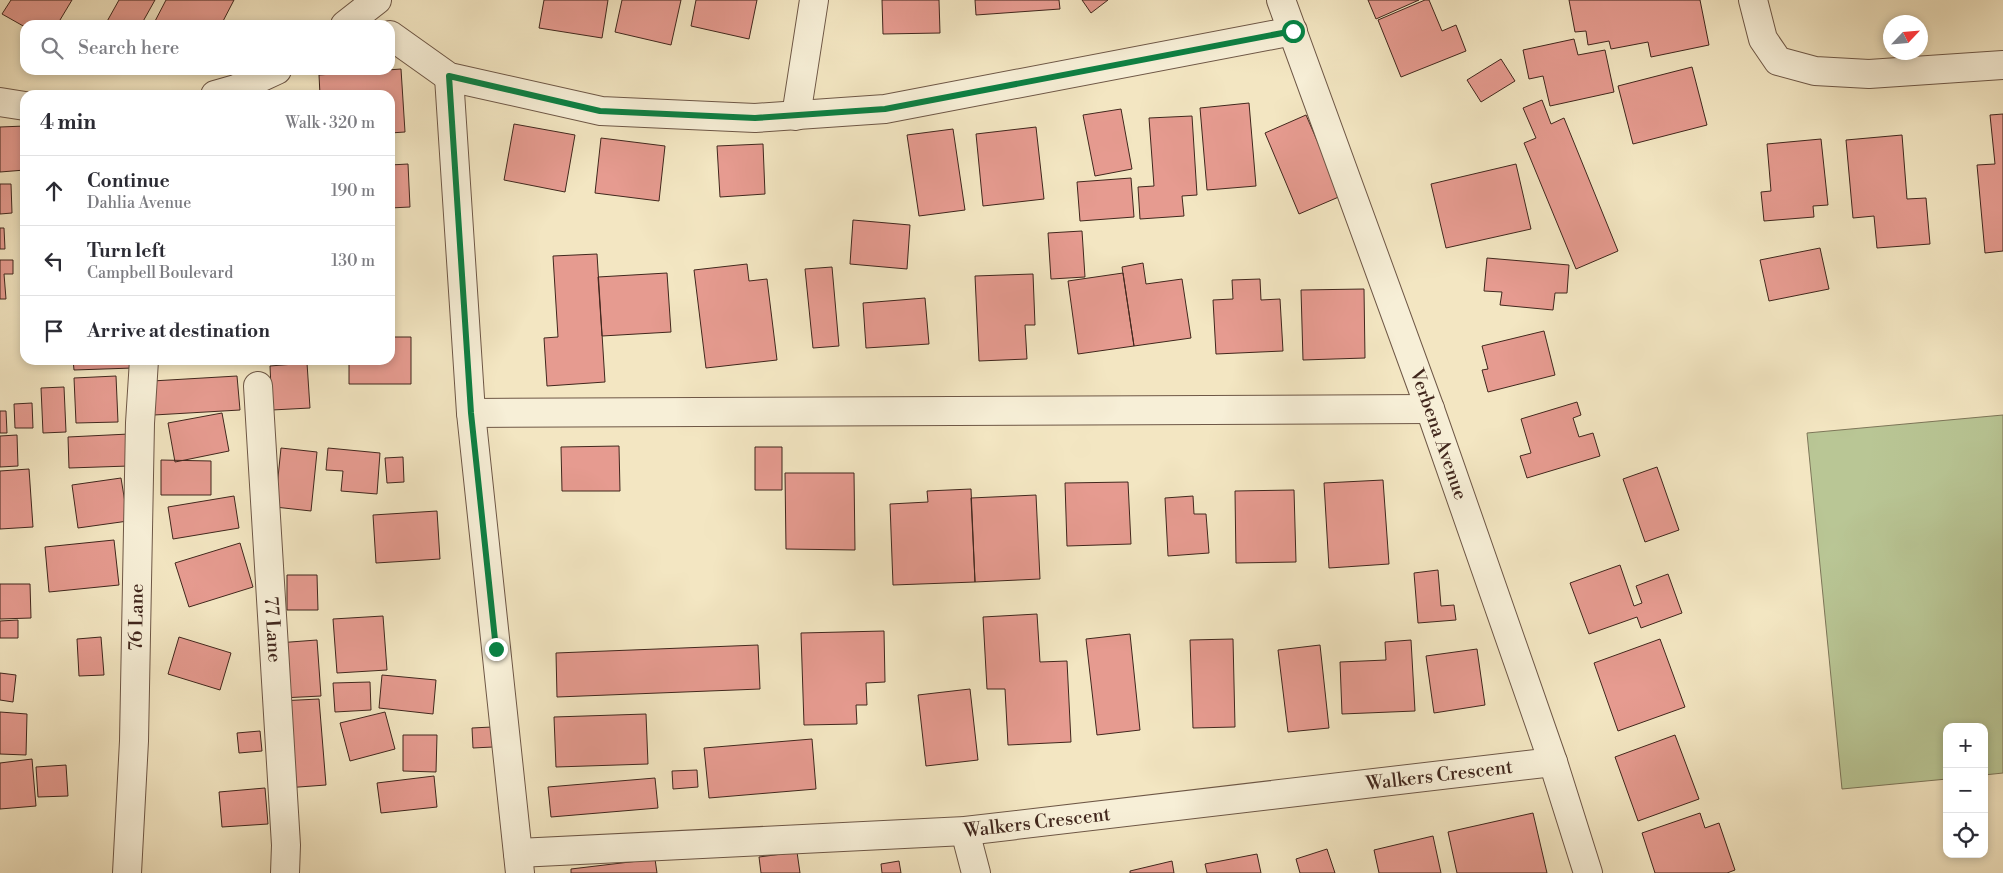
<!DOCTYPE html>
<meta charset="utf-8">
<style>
body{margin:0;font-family:"Libre Bodoni",serif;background:#f7f7f7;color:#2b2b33}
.controls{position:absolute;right:15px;bottom:15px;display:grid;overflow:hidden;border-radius:10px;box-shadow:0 2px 8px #0003}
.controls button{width:45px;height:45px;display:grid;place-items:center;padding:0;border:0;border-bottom:1px solid #e1e1e2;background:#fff;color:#2b2b33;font:25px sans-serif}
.compass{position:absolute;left:1883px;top:15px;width:45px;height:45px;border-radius:50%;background:#fff;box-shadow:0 2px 8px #0003;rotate:64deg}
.stop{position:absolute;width:15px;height:15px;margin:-11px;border:4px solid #0b8043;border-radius:50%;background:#fff}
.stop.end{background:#0b8043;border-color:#fff;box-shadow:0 1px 5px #0008}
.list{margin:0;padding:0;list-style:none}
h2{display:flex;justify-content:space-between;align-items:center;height:65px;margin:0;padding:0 20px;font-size:21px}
h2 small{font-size:16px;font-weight:400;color:#7c7c81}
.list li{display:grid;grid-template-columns:32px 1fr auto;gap:15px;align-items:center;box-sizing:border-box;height:70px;padding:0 20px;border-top:1px solid #e1e1e2}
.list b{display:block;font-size:19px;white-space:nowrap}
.list p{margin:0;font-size:16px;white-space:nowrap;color:#7c7c81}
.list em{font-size:16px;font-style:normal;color:#7c7c81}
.icon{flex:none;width:28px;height:28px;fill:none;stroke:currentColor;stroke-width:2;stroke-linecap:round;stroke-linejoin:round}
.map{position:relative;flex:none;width:2003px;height:873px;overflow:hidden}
.search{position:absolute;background:#fff;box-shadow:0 2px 8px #0003;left:20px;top:20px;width:375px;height:55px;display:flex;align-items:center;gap:12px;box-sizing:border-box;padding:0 18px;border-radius:15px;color:#7c7c81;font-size:19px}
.panel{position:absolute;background:#fff;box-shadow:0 2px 8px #0003;left:20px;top:90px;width:375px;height:275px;border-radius:15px}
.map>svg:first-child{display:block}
.green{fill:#b9c695;stroke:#7d7659}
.building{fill:#e69b90;stroke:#41271d}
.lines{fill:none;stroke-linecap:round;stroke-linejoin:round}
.street-casing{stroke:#6e5746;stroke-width:30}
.street{stroke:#f7efd7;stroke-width:28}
.route{stroke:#0b8043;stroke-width:6}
.labels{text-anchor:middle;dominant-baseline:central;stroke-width:5;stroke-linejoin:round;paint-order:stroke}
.street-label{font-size:19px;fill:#41271d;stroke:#f7efd7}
</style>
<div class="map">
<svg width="2003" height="873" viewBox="0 0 2003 873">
<rect width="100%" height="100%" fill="#f3e6c2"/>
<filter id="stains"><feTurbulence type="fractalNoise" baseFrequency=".004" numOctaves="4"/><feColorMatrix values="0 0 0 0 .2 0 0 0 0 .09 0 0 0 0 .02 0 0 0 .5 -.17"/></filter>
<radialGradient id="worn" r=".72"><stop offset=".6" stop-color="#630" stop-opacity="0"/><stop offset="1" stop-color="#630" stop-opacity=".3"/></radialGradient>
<!-- green -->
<path class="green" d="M2003,415v358l-19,2v-48h-37v52l-105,10 -35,-356z"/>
<!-- building -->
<path class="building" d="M11,0h61l-15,25h-32v2l-23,-13z
M119,0h36l-14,25h-36z
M166,0h68l-13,25h-68z
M544,0h64l-6,38 -63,-10z
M622,0h59l-10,45 -56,-13z
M696,0h61l-8,39 -58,-13z
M882,0h57l1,33 -57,1z
M975,0h84l1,9 -84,6z
M1082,0h26l-17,13z
M1368,0h51l-43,19z
M1425,0h4l13,31 14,-6 10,26 -65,26 -23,-57z
M1569,0h131l9,45 -58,12 -3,-15 -37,7 -2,-8 -21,4 -2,-14 -11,1z
M1574,39l4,16 27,-5 9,42 -64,14 -7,-30 -14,3 -6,-29z
M1501,59l14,22 -34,21 -14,-22z
M1692,67l15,58 -74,19 -15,-58z
M401,69l4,63 -15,1v-38h-70l-1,-20z
M1542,100l9,24 13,-6 54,133 -42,18 -52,-126 12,-5 -13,-30z
M1249,103l7,83 -49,4 -7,-82z
M1121,109l11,60 -37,7 -12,-61z
M2003,114v137l-18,2 -8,-88 18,-1 -5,-49z
M1306,115l35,81 -42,18 -34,-81z
M1192,116l5,79 -15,1 2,20 -44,3 -2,-32 16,-1 -5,-68z
M514,124l61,11 -10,57 -61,-12z
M25,126v44l-25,2v-45z
M1036,127l8,72 -61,7 -7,-72z
M953,129l12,81 -46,6 -12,-81z
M1902,135l5,64 19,-1 4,46 -53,4 -3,-32 -21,2 -7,-78z
M601,138l64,8 -6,55 -64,-8z
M1821,139l7,66 -15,1 1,11 -50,4 -3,-29 10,-1 -4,-47z
M763,144l2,50 -45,3 -3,-51z
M408,164l2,43 -20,1v-43z
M1516,164l15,65 -85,19 -15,-64z
M1131,178l3,39 -54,4 -3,-39z
M0,184h11l1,29 -12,1z
M853,220l57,5 -3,44 -57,-5z
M0,228h4l1,21h-5z
M1082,231l3,46 -34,2 -3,-46z
M1820,248l9,41 -60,12 -9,-41z
M597,254l8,128 -58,4 -3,-48 14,-1 -5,-81z
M1487,258l82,7 -2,28h-12l-2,17 -53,-5 2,-13 -18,-1z
M0,260h13v14h-9l2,25h-6z
M1143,263l3,21 36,-5 9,59 -57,8 -12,-79z
M747,264l2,17 18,-2 10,81 -71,8 -12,-98z
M832,267l7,79 -26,2 -8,-79z
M667,273l4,59 -69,4 -4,-59z
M1123,273l11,73 -56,8 -10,-73z
M1033,274l2,51h-10l2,34 -48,2 -4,-85z
M1260,279l1,21 19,-1 3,52 -67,3 -3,-54 20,-1 -1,-19z
M1364,289l1,69 -62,2 -2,-70z
M925,298l4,46 -63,4 -3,-45z
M1544,331l11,44 -67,17 -6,-22 6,-1 -6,-23z
M390,337h21v47h-62v-24h41z
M73,360h60v8l-59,2z
M307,363l3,45 -38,2 -2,-44z
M116,376l2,46 -42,1 -2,-45z
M237,376l3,34 -86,5 -2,-34z
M64,387l2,45 -23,1 -2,-45z
M1577,402l4,13 -8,3 6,19 14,-4 7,23 -73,22 -7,-22 11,-3 -10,-34z
M32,403l1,25h-18l-1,-24z
M0,411h6l1,22h-7z
M222,413l7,38 -54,11 -7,-39z
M129,434v32l-60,2 -1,-31z
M17,435l1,31 -18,1v-31z
M619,446l1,45h-58l-1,-44z
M755,447h27v43h-27z
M281,448l36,4 -6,59 -36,-4z
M328,448l52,5 -3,41 -36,-3 2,-20 -17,-1z
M403,457l1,25 -17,1 -2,-25z
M161,460l50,1v34h-50z
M1657,467l22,63 -34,12 -22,-63z
M29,469l4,58 -33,2v-58z
M785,473h69l1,77 -69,-1z
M121,478l7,43 -50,7 -6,-43z
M1383,480l6,84 -60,4 -5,-85z
M1128,482l3,62 -64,2 -2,-63z
M971,489l4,93 -82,3 -3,-81 38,-2 -1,-11z
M1294,490l2,72 -60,1 -1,-72z
M1036,495l4,84 -65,3 -4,-84z
M234,496l5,32 -66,11 -5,-32z
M1193,496l1,18h12l3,39 -41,3 -3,-58z
M437,511l3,48 -64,4 -3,-48z
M114,540l5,45 -70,7 -4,-45z
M240,543l13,44 -64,20 -14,-44z
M1620,565l14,41 8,-3 -6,-17 32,-12 14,39 -41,15 -4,-11 -48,17 -19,-51z
M1438,570l3,36 13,-1 2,15 -38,3 -4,-50z
M287,575h30l1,35h-31z
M0,584h30l1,34 -31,1z
M1037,614l3,48 27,-1 4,81 -63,3 -3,-56h-18l-4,-72z
M383,616l4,54 -50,3 -4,-54z
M18,620v18h-18v-17z
M884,631l1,51 -19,1 1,22h-11l1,19 -53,1 -3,-92z
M1130,634l10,96 -43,5 -11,-96z
M101,637l3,38 -25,1 -2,-37z
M179,637l52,16 -11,37 -52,-16z
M1233,639l2,88 -42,1 -3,-88z
M1660,639l25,68 -67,24 -24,-68z
M317,640l4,56 -40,2 -4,-55z
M1411,640l4,71 -73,3 -2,-52 46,-2 -1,-18z
M758,645l2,44 -203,8 -1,-44z
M1320,645l9,83 -41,4 -10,-82z
M1477,649l8,56 -51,8 -8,-57z
M0,673l16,2 -3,27 -13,-2z
M382,675l54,5 -3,34 -54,-6z
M370,682l1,28 -36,2 -2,-29z
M970,689l8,71 -52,6 -8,-71z
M319,699l7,86 -41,3 -6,-87z
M0,712l27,2 -1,41 -26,-1z
M385,712l10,37 -45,12 -10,-38z
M646,714l2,50 -92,3 -2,-50z
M492,727l1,20 -20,1 -1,-20z
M260,731l2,20 -23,2 -2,-20z
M403,735h34l-1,37 -33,-1z
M1675,735l24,64 -61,22 -23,-64z
M812,739l4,50 -107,9 -5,-50z
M32,759l4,47 -36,3v-46z
M66,765l2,31 -30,1 -2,-30z
M697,770l1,17 -25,2 -1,-18z
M434,776l3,31 -56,6 -4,-30z
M655,778l3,30 -107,9 -3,-30z
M265,788l3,36 -46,3 -3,-35z
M1533,813l14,60h-90l-9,-41z
M1700,813l5,15 14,-5 16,47 -8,3h-72l-13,-40z
M1433,836l8,37h-62l-5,-23z
M1327,849l8,24h-35l-4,-14z
M797,852l3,21h-39l-2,-16z
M1257,854l4,19h-54l-2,-9z
M655,859l2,14h-86v-4z
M899,861l2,12h-19l-1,-9z
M1172,861l2,12h-44v-2z"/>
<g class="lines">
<!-- street casing -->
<g class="street-casing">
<g id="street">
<path id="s1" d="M1281,0l149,409 123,353 35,111"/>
<path d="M1753,0l10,39 15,22 37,10 54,3 134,-9"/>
<path d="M345,25l32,-25"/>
<path d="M390,35l59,42 152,34 154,7 130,-9 408,-78"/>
<path d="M449,77l22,336 49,460"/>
<path d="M215,95l21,-6 41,-19"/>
<path d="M0,102l25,4"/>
<path d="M796,116l18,-116"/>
<path id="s2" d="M258,386l28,459 -1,28"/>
<path d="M471,413l959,-4"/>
<path d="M965,831l11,42"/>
<path id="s3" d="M518,853l447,-22 588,-69"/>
<path id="s4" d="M127,873l7,-132 6,-318 4,-63"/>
</g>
</g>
<!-- street -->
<use href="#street" class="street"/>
</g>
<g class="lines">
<!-- route -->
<path class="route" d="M496,649l-25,-236 -22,-337 151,35 155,7 130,-9 408,-78"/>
</g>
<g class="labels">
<!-- street labels -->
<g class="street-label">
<text stroke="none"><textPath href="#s1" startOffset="462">Verbena Avenue</textPath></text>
<text stroke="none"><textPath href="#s4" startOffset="256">76 Lane</textPath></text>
<text stroke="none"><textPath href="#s2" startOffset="244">77 Lane</textPath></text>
<text stroke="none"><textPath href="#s3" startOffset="925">Walkers Crescent</textPath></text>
<text stroke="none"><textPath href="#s3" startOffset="520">Walkers Crescent</textPath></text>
</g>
</g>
<rect width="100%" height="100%" filter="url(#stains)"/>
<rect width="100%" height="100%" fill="url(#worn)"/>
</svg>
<div class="controls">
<button>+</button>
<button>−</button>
<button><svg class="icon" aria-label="locate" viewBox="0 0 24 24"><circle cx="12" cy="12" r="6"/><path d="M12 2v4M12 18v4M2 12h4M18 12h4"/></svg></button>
</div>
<svg class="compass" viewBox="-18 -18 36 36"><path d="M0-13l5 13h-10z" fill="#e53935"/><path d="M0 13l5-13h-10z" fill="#7c7c81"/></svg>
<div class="stop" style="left:1293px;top:31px"></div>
<div class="stop end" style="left:496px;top:649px"></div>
<div class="search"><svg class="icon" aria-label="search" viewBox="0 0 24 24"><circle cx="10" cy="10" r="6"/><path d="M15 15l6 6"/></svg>Search here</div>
<section class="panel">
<h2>4 min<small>Walk · 320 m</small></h2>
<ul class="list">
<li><svg class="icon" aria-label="ahead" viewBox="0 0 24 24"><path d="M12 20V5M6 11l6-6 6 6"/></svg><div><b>Continue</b><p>Dahlia Avenue</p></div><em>190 m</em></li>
<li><svg class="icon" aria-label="left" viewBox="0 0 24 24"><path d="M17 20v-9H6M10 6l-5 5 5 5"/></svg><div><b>Turn left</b><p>Campbell Boulevard</p></div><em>130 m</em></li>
<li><svg class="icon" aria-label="arrive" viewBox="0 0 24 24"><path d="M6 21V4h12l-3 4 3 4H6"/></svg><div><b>Arrive at destination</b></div></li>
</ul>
</section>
</div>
